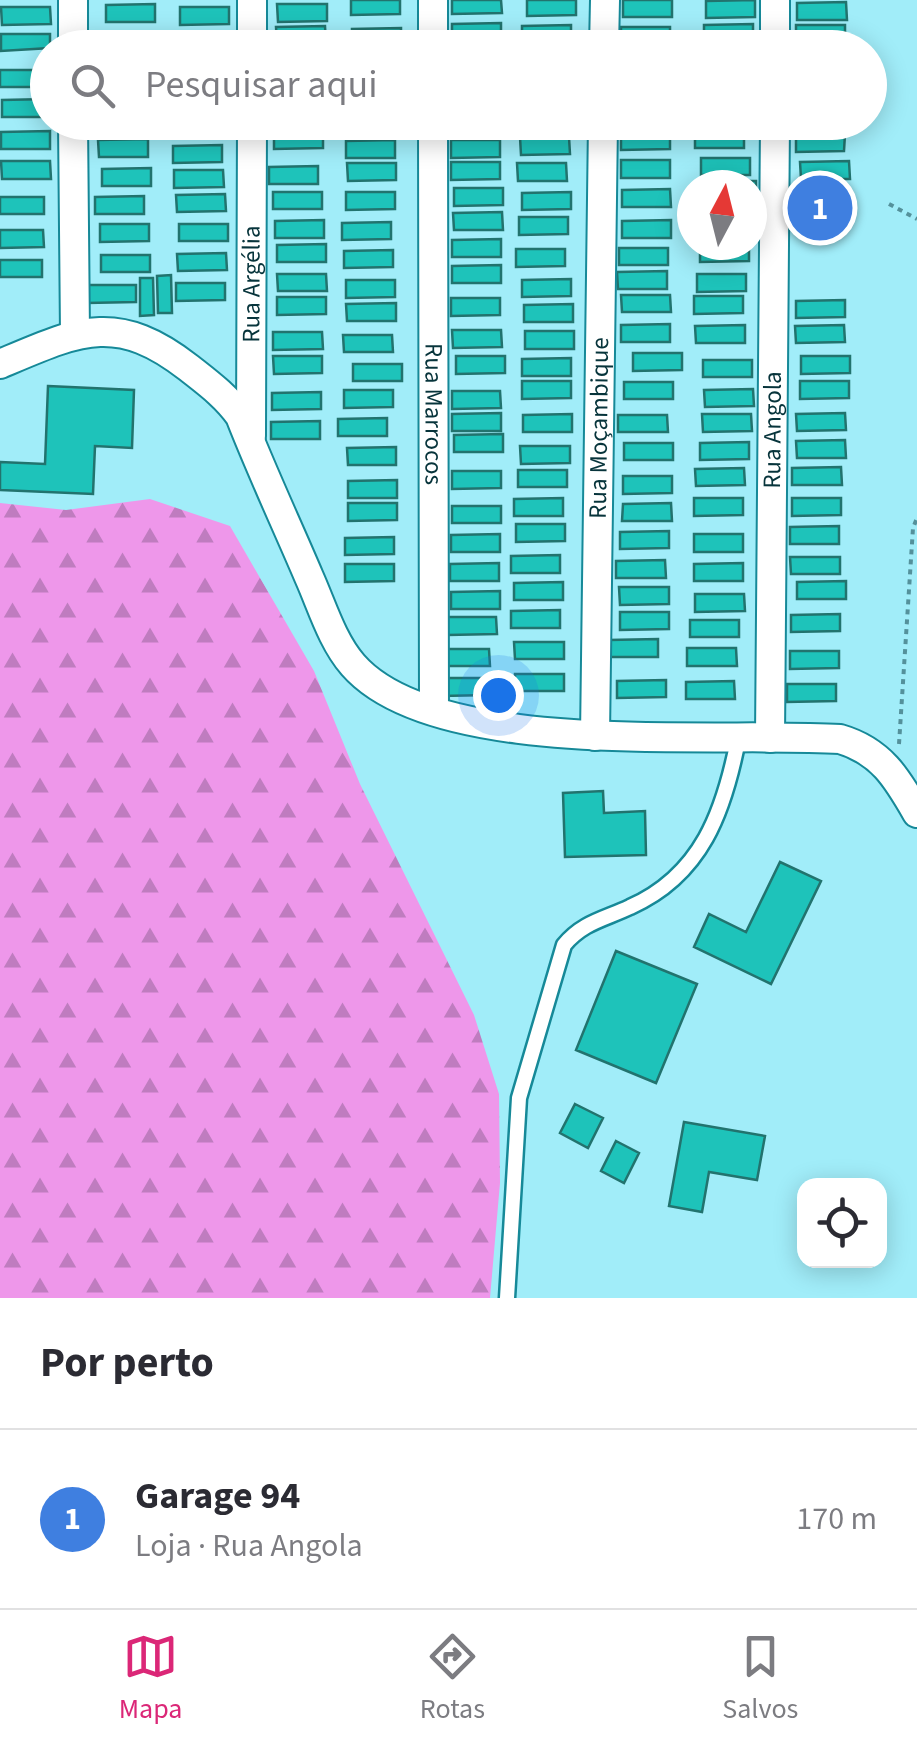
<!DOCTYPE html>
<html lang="pt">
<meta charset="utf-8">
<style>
body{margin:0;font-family:"Source Sans 3",sans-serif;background:#f2f2f3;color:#2b2b33}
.controls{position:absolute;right:30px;bottom:30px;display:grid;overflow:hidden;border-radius:20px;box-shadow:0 5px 25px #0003}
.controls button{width:90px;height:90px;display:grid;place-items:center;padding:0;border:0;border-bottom:2px solid #e1e1e2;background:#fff;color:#2b2b33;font:50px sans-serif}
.compass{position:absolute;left:677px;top:170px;width:90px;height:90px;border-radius:50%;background:#fff;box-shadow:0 5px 25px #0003;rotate:7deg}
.you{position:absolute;left:498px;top:695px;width:35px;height:35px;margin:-25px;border:8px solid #fff;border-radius:50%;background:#1a73e8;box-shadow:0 0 0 15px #1a73e833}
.badge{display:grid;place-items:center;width:65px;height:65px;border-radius:50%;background:#db2777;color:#fff;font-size:32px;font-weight:700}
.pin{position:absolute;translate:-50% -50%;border:5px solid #fff;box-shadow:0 2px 10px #0006}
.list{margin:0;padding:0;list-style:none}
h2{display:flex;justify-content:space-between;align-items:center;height:130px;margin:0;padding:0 40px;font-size:42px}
h2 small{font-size:32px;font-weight:400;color:#7c7c81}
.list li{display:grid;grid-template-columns:65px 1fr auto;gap:30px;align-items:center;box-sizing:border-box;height:180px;padding:0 40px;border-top:2px solid #e1e1e2}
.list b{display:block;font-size:38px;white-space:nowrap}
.list p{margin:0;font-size:32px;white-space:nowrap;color:#7c7c81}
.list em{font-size:32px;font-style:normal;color:#7c7c81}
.icon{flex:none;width:55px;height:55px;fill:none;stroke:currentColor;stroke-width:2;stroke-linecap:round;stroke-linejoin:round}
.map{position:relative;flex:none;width:917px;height:1298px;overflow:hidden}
.search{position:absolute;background:#fff;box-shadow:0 5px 25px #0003;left:30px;right:30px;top:30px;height:110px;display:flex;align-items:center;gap:25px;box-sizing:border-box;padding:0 35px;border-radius:55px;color:#7c7c81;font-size:38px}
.sheet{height:310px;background:#fff}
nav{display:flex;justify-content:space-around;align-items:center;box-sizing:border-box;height:140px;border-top:2px solid #e1e1e2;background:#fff;font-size:28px;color:#7c7c81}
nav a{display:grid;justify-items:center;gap:5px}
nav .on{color:#db2777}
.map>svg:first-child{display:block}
.forest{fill:url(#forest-firs)}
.building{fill:#1ec3ba;stroke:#22736e;stroke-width:2.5}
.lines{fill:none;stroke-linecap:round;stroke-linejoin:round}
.lane-casing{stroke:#168998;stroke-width:19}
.street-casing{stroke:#168998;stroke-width:32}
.path{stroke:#54919b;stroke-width:4;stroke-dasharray:5 5;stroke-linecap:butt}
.lane{stroke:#fff;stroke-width:14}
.street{stroke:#fff;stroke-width:28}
.labels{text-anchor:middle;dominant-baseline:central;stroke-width:8;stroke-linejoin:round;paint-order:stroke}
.street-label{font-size:25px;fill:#07343b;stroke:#fff}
</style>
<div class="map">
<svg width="917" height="1298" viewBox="0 0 917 1298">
<defs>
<pattern id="forest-firs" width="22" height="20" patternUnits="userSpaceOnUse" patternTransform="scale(2.5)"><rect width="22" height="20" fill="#ee97ea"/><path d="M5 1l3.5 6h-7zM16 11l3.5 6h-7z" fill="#bf7cbf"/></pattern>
</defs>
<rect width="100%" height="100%" fill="#a1edf9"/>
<!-- forest -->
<path class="forest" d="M150,499l80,27 84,145 46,113 114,231 25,79 1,89 -10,115h-490v-795l66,7z"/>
<!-- building -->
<path class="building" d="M351,0h49v14l-49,1z
M452,0h49l1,13 -50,1z
M527,0h49v15l-49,1z
M623,0h49v17h-49z
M755,0v17l-49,1v-17z
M846,2l1,18h-50v-17z
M155,4v18h-49v-17z
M277,4h50v17l-49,1z
M1,7h49l1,17 -49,1z
M180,7h49v17l-49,1z
M501,23v17l-49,1v-17z
M753,24v18h-49v-17z
M571,25v17l-49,1v-17z
M796,25h49v17l-49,1z
M325,26l1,18h-49l-1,-17z
M621,27h49v17h-49z
M401,28v18h-49v-17z
M1,34h49v14l-49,3z
M105,36h49v12h-49z
M177,37h49l1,11h-49z
M0,70h47v17h-47z
M48,99v18h-46v-17z
M97,122h49v7l-49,1z
M179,122h49v13l-49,1z
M343,122h50v12l-50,1z
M451,122h49v6l-49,1z
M521,122h49l1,6h-49z
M50,131v18h-49v-17z
M274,131h49v17l-49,1z
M695,131h49v17h-49z
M621,132h49v17l-49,1z
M796,134h49l-1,17 -48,1z
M520,137h49l1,17 -49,1z
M148,139v18h-49l-1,-17z
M395,140v18h-49v-17z
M451,140h49v17l-49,1z
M222,145v17l-49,1v-17z
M701,158h49v17h-49z
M621,160h49v18h-49z
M1,161h49l1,18h-49z
M849,161l1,18h-49l-1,-17z
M451,162h49v17l-49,1z
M347,163h49v17l-48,1z
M517,163h49l1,18h-49z
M318,166v18h-49v-17z
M151,168v18h-49v-17z
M174,170h49l1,17 -50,1z
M707,181h49v17h-4v-13h-45z
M454,188h49v17l-49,1z
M670,189l1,18h-49v-17z
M801,189h39v39l-39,-1z
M273,192h49v17h-49z
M346,192h49v17l-49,1z
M571,192v17l-49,1v-17z
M225,194l1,17 -49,1 -1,-17z
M144,196v18h-49v-17z
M0,197h44v17h-44z
M502,212l1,18h-49l-1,-17z
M519,217h49v17l-49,1z
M324,220v18h-49v-17z
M671,220v18h-49v-17z
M391,222v17l-49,1v-17z
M100,224h49v17l-49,1z
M179,224h49v17h-49z
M0,230h43l1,17 -44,1z
M501,239v18h-49v-17z
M326,244v18h-49v-17z
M700,245h49v16l-49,1z
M619,248h49v17h-49z
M516,249h49v17l-49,1z
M393,250v17l-49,1v-17z
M226,253l1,17 -49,1 -1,-17z
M101,255h49v17h-49z
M0,260h42v17h-42z
M501,265v18h-49v-17z
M667,271v18h-49l-1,-17z
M277,274h49l1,17h-49z
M697,274h49v17l-49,1z
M171,275l1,38h-14l-1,-37z
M140,278h13l1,37 -14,1z
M571,279v17l-49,1v-17z
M346,280h49v17l-49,1z
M176,283h49v17l-49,1z
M87,285h49v17l-49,1z
M621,295h49l1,17h-49z
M694,296h49v17l-49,1z
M277,297h49v17l-49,1z
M451,298h49v17l-49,1z
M845,300v17l-49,1v-17z
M396,303v18h-49l-1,-17z
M573,304v18h-49v-17z
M670,324v18h-49v-17z
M745,325v18h-49l-1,-17z
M844,325l1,17 -49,1 -1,-17z
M452,330h49l1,17 -49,1z
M525,331h49v18h-49z
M273,332h49l1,17 -50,1z
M343,335h49l1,17h-49z
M633,353h49v17l-49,1z
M273,356h49v17l-48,1z
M456,356h49v17l-49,1z
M801,356h49v17l-49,1z
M571,358v18h-49v-17z
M703,360h49v17h-49z
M353,364h49v17h-49z
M522,381h49v17l-49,1z
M800,381h49v17l-49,1z
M624,382h49v17h-49z
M48,386l86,4 -2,58 -37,-2 -2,48 -93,-4v-28l45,2z
M753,389l1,17 -49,1 -1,-17z
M344,390h49v17l-49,1z
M452,391h48l1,17 -49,1z
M321,392v17l-49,1v-17z
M501,413v18h-49v-17z
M845,413l1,17 -49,1 -1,-17z
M572,414v18h-49v-17z
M702,414h49l1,17 -49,1z
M618,415h49l1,17h-50z
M387,418v18h-49v-17z
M320,421v18h-49v-17z
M503,434v18h-49v-17z
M845,440l1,18h-49l-1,-17z
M749,442v17l-49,1v-17z
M624,443h49v17h-49z
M520,446h50v17l-49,1z
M396,447v18h-48l-1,-17z
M841,467l1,18h-50v-17z
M744,468l1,17 -49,1 -1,-17z
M518,470h49v17h-49z
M452,471h49v17l-49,1z
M623,476h49v17l-49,1z
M397,480v18h-49v-17z
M563,498v18h-49v-17z
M694,498h49v17l-49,1z
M792,498h49v17l-49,1z
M348,503h49v17l-49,1z
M671,503l1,18h-50l1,-17z
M452,506h49v17h-49z
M516,524h49v17l-49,1z
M839,526v18h-49v-17z
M669,531v17l-49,1v-17z
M500,534v18h-49v-17z
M694,534h49v18h-49z
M394,537v17l-49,1v-17z
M560,555v18h-49v-17z
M790,557h50v17h-49z
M665,560l1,18h-50v-17z
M499,563v18h-49v-17z
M743,563v18h-49v-17z
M345,564h49v17l-49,1z
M846,581v18h-49v-17z
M563,582v18h-49v-17z
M619,587h50v17l-49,1z
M500,591v18h-49v-17z
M695,594h49l1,17 -50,1z
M560,610v18h-49v-17z
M620,612h49v17l-49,1z
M840,614v17l-49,1v-17z
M447,617h49l1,17 -49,1z
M690,620h49v17h-49z
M658,639v18h-49v-17z
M514,642h50v17h-49z
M687,648h49l1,18h-50z
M440,649h49l1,17h-50z
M790,651h49v17l-49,1z
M515,674h49v17h-49z
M441,678h49v17l-49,1z
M666,680v17l-49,1v-17z
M734,681l1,18h-49v-17z
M787,684h49v17l-49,1z
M603,791l1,22 41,-2 1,44 -81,2 -2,-64z
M780,862l41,19 -50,103 -77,-37 15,-33 37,18z
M616,951l81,33 -41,99 -80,-33z
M575,1104l28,14 -15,30 -28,-15z
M684,1122l81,14 -8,44 -48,-8 -7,40 -33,-6z
M616,1141l23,12 -15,30 -23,-12z"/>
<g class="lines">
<!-- lane casing -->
<g class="lane-casing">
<path id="lane" d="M507,1298l12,-200 45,-153c19,-23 41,-26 66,-38 72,-32 94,-96 108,-167"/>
</g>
<!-- street casing -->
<g class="street-casing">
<g id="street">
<path d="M433,0v48"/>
<path d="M775,0v48"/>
<path d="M73,48v-48"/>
<path d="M252,48v-48"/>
<path d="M604,48l1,-48"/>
<path d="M73,122l2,212"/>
<path id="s1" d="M433,122l1,587"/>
<path d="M0,364c78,-33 116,-53 189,4 19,15 37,28 51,48 21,54 46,107 69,161 13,29 23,64 44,88 83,95 368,66 487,74 41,12 57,39 77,74"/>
<path id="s2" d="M251,436l1,-314"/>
<path id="s3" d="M595,736l8,-614"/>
<path id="s4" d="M770,738l5,-616"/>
</g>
</g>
<!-- path -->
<path class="path" d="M889,204l28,15
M899,744l14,-216 4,-10"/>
<!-- lane -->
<use href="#lane" class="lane"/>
<!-- street -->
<use href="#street" class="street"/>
</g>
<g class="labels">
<!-- street labels -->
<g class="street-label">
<text stroke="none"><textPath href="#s2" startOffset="152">Rua Argélia</textPath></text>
<text stroke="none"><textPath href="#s1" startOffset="292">Rua Marrocos</textPath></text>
<text stroke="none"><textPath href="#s3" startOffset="308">Rua Moçambique</textPath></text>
<text stroke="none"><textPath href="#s4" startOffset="308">Rua Angola</textPath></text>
</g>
</g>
</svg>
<div class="controls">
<button><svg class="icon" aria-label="locate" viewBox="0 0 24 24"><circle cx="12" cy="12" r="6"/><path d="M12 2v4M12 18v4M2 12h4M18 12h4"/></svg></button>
</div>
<svg class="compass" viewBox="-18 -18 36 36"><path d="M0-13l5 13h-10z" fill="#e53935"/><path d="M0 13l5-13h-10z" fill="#7c7c81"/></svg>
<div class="you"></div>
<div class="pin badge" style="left:820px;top:208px;background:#3f7fe0">1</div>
<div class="search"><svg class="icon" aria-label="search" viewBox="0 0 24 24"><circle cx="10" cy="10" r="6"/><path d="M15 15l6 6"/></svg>Pesquisar aqui</div>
</div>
<section class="sheet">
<h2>Por perto<small></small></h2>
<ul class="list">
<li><span class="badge" style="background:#3f7fe0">1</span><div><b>Garage 94</b><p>Loja · Rua Angola</p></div><em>170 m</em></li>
</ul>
</section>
<nav>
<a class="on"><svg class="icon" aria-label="map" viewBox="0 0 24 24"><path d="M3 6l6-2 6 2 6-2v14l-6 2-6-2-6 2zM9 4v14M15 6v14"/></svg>Mapa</a>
<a><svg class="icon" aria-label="directions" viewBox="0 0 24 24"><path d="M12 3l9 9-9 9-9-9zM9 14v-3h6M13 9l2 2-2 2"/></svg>Rotas</a>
<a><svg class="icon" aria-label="saved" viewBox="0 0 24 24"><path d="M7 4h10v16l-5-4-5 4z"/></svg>Salvos</a>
</nav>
